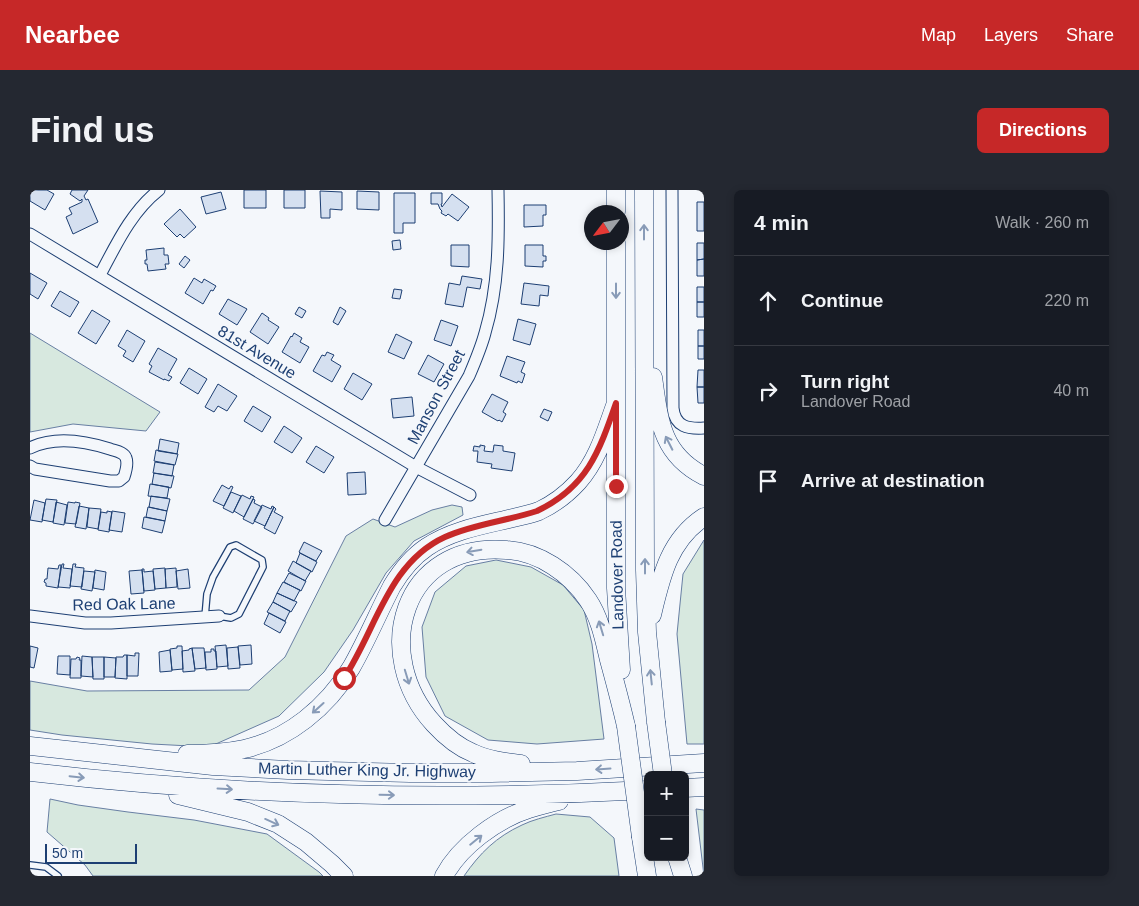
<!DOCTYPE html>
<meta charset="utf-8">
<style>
body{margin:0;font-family:Arial,sans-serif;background:#242831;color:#f1f3f6}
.controls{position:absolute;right:15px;bottom:15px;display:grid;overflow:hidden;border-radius:8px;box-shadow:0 2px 8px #0003}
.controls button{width:45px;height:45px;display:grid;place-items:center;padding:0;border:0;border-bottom:1px solid #363941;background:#171b24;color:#f1f3f6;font:25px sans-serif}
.compass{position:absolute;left:554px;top:15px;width:45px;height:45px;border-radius:50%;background:#171b24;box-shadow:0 2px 8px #0003;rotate:238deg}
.scale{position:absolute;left:15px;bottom:12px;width:92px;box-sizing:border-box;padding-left:5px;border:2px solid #1d3f73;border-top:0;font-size:14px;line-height:18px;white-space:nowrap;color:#1d3f73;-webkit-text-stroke:4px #f4f7fb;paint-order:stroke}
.stop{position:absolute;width:15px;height:15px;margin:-11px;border:4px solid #c62828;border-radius:50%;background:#fff}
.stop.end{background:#c62828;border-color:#fff;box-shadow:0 1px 5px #0008}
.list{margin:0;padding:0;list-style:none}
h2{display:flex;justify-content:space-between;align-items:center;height:65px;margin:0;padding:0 20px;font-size:21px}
h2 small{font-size:16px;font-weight:400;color:#9ea1a6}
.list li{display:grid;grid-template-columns:32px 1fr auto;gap:15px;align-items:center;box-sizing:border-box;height:90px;padding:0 20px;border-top:1px solid #363941}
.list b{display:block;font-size:19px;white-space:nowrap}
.list p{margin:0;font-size:16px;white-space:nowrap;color:#9ea1a6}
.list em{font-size:16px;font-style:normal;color:#9ea1a6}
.icon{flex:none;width:28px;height:28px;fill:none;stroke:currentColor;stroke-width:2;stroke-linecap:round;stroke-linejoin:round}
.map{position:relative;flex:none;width:674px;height:686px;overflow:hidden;border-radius:8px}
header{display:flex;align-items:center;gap:30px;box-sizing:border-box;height:70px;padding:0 25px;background:#c62828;color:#fff}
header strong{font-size:24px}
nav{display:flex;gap:28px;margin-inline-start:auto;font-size:18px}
.intro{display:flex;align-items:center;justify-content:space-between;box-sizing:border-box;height:120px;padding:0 30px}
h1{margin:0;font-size:35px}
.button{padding:12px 22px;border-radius:8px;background:#c62828;color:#fff;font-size:18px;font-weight:700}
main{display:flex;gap:30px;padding:0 30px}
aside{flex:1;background:#171b24;border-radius:8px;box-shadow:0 2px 8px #0003}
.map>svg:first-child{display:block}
.green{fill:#d7e8df;stroke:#687fa3}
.building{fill:#d5e0f0;stroke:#1d3f73}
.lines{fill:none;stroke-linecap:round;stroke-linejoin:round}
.lane-casing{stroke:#1d3f73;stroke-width:8}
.street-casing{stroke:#1d3f73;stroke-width:13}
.primary-casing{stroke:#1d3f73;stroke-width:19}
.lane{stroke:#f4f7fb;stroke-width:5.5}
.street{stroke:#f4f7fb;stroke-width:11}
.primary{stroke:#f4f7fb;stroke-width:18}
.primary-bridge-casing{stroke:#1d3f73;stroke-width:19;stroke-linecap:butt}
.primary-bridge{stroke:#f4f7fb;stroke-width:18}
.oneway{stroke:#889bb7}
.route{stroke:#c62828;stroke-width:6}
.labels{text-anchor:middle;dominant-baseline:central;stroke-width:4;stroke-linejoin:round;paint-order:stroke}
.street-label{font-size:16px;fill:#1d3f73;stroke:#f4f7fb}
</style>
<header>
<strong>Nearbee</strong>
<nav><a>Map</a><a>Layers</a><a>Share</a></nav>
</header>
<div class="intro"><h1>Find us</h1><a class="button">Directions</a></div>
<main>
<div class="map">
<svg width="674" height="686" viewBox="0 0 674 686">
<rect width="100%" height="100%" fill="#f4f7fb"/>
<!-- green -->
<path class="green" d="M0,143l130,79 -14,19 -73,-7 -43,8z
M422,315l10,2 1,8 -49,26 -28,32 -33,57 -29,42 -45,44 -70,31 -57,-3 -90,-9 -32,-5v-49l57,10 162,-1 36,-33 61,-121 27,-17 22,8 37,-17z
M674,350v204h-17l-10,-110 6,-60z
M466,370l35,7 32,18 21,25 8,34 12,95 -67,5 -49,-4 -43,-24 -19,-39 -4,-50 13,-35 31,-26z
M20,609l28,6 50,7 66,8 73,14 52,38 4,4h-230l-8,-11 -38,-33z
M666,619l8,1v66z
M526,624l34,3 24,21 5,38h-155c16,-23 32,-39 58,-51 10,-5 23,-8 34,-11z"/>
<!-- building -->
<path class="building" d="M1,0h16l7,4 -9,16 -15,-9v-9z
M42,0h16l-4,6 2,4 2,-1 10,23 -25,12 -7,-17 6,-3 -3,-6 13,-6v-3l-2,2 -10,-7z
M214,0h22v18h-22z
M254,0h21v18h-21z
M290,1l22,1v18l-12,-1v9h-9z
M327,1l22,1v18l-22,-1z
M191,2l5,17 -20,5 -5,-17z
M364,3h21v30h-12v10h-9z
M401,3h11v11h-1l1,3 10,-13 17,13 -11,14 -10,-7 -2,2 -5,-3 1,-2 -2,-2 -2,-5h-7z
M667,12h7v29h-7z
M494,15h22v10h-3v11l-19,1z
M150,19l16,18 -12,11 -4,-4 -3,3 -13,-13z
M370,50l1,9 -8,1 -1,-9z
M667,53h7v16l-7,1z
M421,55h18v22l-18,-1z
M495,55h18v11h3v5h-3v6l-18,-1z
M134,58v7h4l1,9h-4l1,5 -18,2 -1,-7h-2v-4h2l-1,-10z
M155,66l5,4 -6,8 -5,-4z
M674,69v17h-7v-16z
M0,83l17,10 -9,16 -8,-5z
M432,86l20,3 -2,10 -13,-2 -4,20 -18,-3 4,-21 11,2z
M164,88l8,5 2,-4 12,7 -3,5 -2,-1 -8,14 -18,-11z
M494,93l25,3 -1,10 -8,-1 -1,11 -18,-2z
M667,97h7v15h-7z
M364,99l8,1 -2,9 -8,-1z
M30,101l19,11 -9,15 -19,-11z
M198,109l19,10 -10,16 -18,-11z
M667,112h7v15h-7z
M269,117l7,4 -4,7 -7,-4z
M310,117l6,4 -8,14 -5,-3z
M62,120l18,11 -14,23 -18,-11z
M232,123l7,5 -1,2 11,7 -11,17 -18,-12z
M488,129l18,5 -6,21 -17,-5z
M411,130l17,6 -7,20 -17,-6z
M97,140l18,11 -12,21 -10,-6 3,-5 -8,-5z
M668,140h6v16h-6z
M264,143l8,5 -2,4 9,5 -9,16 -18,-11 9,-16 1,1z
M366,144l16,8 -8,17 -16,-7z
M668,156h6v13h-6z
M128,158l19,11 -9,16 4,2 -3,4 -5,-2v1l-15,-8 3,-6 -3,-2z
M297,162l7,3 -3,5 10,6 -9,16 -19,-11 9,-16 3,1z
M398,165l16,9 -10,18 -16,-8z
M477,166l18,6 -4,10 4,2 -3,9 -4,-2 -1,2 -17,-7z
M159,178l18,11 -9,15 -18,-11z
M668,180h6v17h-7z
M323,183l19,11 -10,16 -18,-11z
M188,194l19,12 -10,15 -9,-5 -4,6 -9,-5z
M667,197h7v16h-6z
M462,204l16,8 -5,10 3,2 -4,8 -3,-2 -1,1 -16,-9z
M382,207l2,19 -21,2 -2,-19z
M223,216l18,11 -9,15 -18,-11z
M514,219l8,3 -4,9 -8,-4z
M254,236l18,12 -10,15 -18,-11z
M130,249l19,4 -2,11 -19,-3z
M450,255l5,1 -1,5 9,1 1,-7 9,1v5l12,2 -3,18 -21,-3 1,-4 -15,-2 1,-11h-5l1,-5 6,1z
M286,256l18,11 -10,16 -18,-11z
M126,260l22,4 -3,11 -21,-4z
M125,272l19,3 -2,11 -19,-3z
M335,282l1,22 -18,1 -1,-22z
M124,283l20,3 -3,12 -19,-4z
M120,294l19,3 -2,11 -19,-2z
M192,295l7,4 2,-3 2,1 -9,19 -11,-5z
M201,302l10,4 -8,17 -10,-5z
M212,305l8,4 1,-3 3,1 -10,20 -10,-6z
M121,306l19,3 -3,12 -18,-4z
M16,309l11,1 -4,22 -11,-2z
M223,309l2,1 -1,3 8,4 -9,17 -10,-5z
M4,310l11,3 -3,19 -12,-2z
M26,312l11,3 -3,20 -11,-2z
M38,312l7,1v-1l5,1 -4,21 -11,-1z
M232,315l9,4 1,-3 2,1 -9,19 -11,-5z
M49,316l10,2 -3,21 -11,-2z
M118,317l19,4 -2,10 -19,-4z
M244,317l2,2 -2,3 9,5 -8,17 -11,-6z
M59,318l12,1 -3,20 -11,-2z
M77,321l5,1 -3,20 -11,-2 3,-18 6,1z
M82,321l13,2 -3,19 -13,-2z
M114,327l21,4 -3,12 -20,-5z
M274,352l18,9 -6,10 -16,-8 -1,-1z
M270,363l17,9 -5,10 -16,-9z
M263,371l18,10 -6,10 -17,-10z
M32,374h2l-1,4 9,1 -2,19 -12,-1z
M43,374h3l-1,3 9,1 -2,19 -12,-1z
M29,375h2l-3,23 -12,-2v-3l-2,-1 1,-3h2l1,-11 10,1z
M135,378l1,20 -11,1 -2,-20z
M146,378l1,19 -11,1 -1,-19z
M112,379h2v3l9,-1 2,19 -11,1z
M158,379l2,19 -12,1 -2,-18z
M65,380l11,2 -2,18 -11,-2z
M112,380l2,23 -13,1 -2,-23z
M54,381l11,1 -3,19 -11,-2z
M259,383l17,8 -5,10 -17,-9z
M253,392l17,8 -6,11 -17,-8z
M247,403l20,9 -6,10 -18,-10z
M243,412l17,9 -5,10 -18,-9z
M239,423l17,9 -6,11 -16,-9z
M196,455l2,21 -11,1 -2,-21z
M221,455l1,19 -12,1 -2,-19z
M0,456l8,2 -4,20 -4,-1z
M147,456h5l1,23 -11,1 -2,-21 7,-1z
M208,457l2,21 -12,1 -1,-21z
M162,458l3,23 -12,1 -1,-21 7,-1v-1z
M162,458h12l2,20 -11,1z
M181,459h3v2h2l1,18 -11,1 -1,-18h6z
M140,460l2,21 -12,1 -1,-20z
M105,463h4l-1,23h-11v-21l8,1z
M94,465h3v24l-12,-1 1,-21h7z
M28,466h12v19l-13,-1z
M52,466l10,1 1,20 -12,-1z
M47,467l3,1 -1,2h2v18h-11l1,-19h5z
M62,467h12v22h-11z
M74,467l12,1 -1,19h-11z"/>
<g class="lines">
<!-- lane casing -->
<g class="lane-casing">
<path id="lane" d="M175,427l2,-23 6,-17 17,-30 6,-2 26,15 1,7 -24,47 -8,4 -12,-2
M0,675l16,2 12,9"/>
</g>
<!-- street casing -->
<g class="street-casing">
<path id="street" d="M642,0l1,218c2,19 15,21 31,20
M0,44l386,233 54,28
M70,85c16,-30 31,-63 59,-85
M0,258c24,-12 55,-7 80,1 5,2 14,3 16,9 2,5 0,13 -2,19l-5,4h-9l-75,-12 -5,-3
M355,330l84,-144c6,-14 12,-28 16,-43 14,-47 14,-95 13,-143
M0,426l55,7h26l108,-7"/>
</g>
<!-- primary casing -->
<g class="primary-casing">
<path id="primary" d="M586,0v22
M614,0l1,380 2,62 9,90
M586,52v346l5,82
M623,187c6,43 8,77 51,99
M622,425c9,-38 17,-75 52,-98
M0,556l183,20 75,4 122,3h81l86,-2 127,-8
M157,564c19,0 38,-1 57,-5 45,-10 83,-42 107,-81 15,-26 27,-55 41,-82 9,-15 20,-29 35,-39 25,-17 57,-22 86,-29 9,-2 18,-4 26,-7 15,-7 28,-17 39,-29 20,-22 28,-52 38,-79
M491,574c-16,-2 -33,-4 -48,-11 -15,-6 -28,-17 -39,-29 -64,-70 -32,-183 73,-174 32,2 63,23 81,50 12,18 16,39 21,60 6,22 12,44 17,66
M0,582c205,24 412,29 618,18
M655,598l19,-1
M148,605l70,17 30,12 28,18 26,22 12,12
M611,647l6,39
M647,667l6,19
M414,686c16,-30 53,-57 85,-67 10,-3 20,-6 30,-8"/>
</g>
<!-- lane -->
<use href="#lane" class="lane"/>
<!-- street -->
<use href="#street" class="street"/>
<!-- primary -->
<use href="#primary" class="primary"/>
<!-- primary-bridge casing -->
<g class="primary-bridge-casing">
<path id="primary-bridge" d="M626,532l7,53
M596,536l15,111"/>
</g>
<!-- primary-bridge -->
<use href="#primary-bridge" class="primary-bridge"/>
</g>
<!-- one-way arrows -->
<defs><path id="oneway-shaft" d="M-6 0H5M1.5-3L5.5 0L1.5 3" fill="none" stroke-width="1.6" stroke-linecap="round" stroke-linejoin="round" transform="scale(1.25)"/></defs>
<g class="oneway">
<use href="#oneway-shaft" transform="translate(614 42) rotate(-90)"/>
<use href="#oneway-shaft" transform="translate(586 101) rotate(90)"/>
<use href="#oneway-shaft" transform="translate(639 253) rotate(-117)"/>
<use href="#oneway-shaft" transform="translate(444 361) rotate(170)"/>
<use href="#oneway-shaft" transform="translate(615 376) rotate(-90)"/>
<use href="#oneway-shaft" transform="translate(571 438) rotate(-107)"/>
<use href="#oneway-shaft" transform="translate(377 487) rotate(73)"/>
<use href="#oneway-shaft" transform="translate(621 487) rotate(-96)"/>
<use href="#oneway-shaft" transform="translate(288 518) rotate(138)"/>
<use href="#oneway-shaft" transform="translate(573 579) rotate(176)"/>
<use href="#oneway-shaft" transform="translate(47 587) rotate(6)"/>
<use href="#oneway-shaft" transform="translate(195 599) rotate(3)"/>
<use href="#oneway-shaft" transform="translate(357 605) rotate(1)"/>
<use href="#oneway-shaft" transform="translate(242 632) rotate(24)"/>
<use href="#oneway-shaft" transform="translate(446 650) rotate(-39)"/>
</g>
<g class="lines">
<!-- route -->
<path class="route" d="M314,488c32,-48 44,-115 101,-141 29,-13 62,-16 92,-26 50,-24 62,-59 79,-108v83"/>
</g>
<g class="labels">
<!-- street labels -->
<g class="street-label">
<text transform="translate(227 162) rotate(31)">81st Avenue</text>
<text transform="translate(406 207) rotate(-62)">Manson Street</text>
<text transform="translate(587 385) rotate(-91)">Landover Road</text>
<text transform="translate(94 414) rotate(-1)">Red Oak Lane</text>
<text transform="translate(337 580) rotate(1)">Martin Luther King Jr. Highway</text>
</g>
</g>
</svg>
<div class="controls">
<button>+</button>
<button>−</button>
</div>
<svg class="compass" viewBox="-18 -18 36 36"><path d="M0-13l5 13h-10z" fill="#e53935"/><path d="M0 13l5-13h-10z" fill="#9ea1a6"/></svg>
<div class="scale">50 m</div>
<div class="stop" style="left:314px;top:488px"></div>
<div class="stop end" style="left:586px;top:296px"></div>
</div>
<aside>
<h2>4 min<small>Walk · 260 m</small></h2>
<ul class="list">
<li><svg class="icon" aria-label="ahead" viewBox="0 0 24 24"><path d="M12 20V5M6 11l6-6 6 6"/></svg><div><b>Continue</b></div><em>220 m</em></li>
<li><svg class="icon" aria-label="right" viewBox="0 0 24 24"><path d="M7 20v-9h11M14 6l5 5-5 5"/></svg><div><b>Turn right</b><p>Landover Road</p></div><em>40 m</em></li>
<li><svg class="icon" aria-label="arrive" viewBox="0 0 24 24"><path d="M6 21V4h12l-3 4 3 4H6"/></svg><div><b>Arrive at destination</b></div></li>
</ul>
</aside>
</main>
